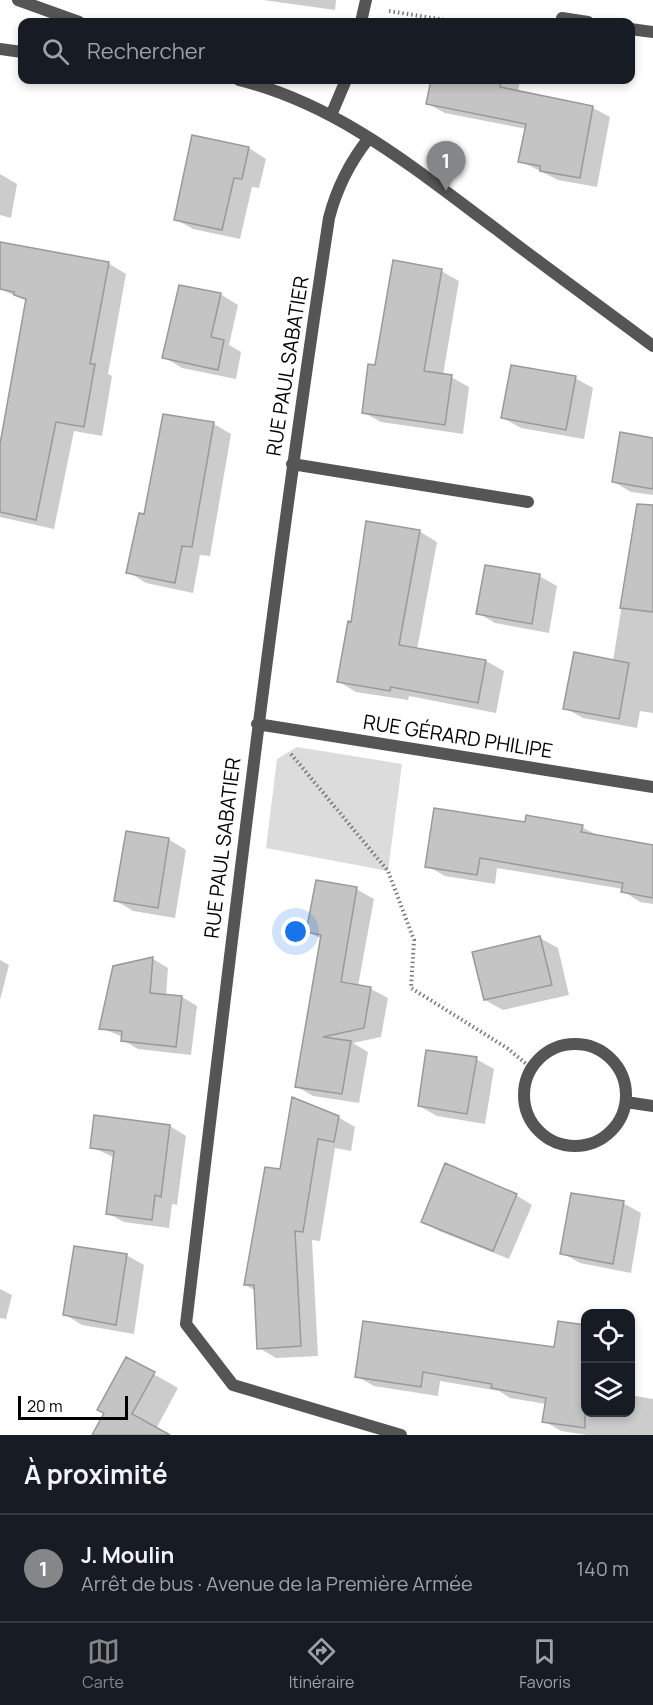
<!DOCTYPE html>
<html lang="fr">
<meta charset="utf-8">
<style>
body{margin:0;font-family:Manrope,sans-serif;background:#242831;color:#f1f3f6}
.controls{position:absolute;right:18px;bottom:18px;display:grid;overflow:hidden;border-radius:12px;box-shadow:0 3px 9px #0003}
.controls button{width:54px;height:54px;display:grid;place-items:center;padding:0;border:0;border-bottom:2px solid #363941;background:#171b24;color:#f1f3f6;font:30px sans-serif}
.scale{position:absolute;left:18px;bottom:15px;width:110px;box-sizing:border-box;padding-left:6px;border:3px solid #000;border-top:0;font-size:16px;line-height:21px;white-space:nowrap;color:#000;-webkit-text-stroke:4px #fff;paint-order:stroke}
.you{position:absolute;left:296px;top:932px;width:21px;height:21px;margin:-15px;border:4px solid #fff;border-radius:50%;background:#1a73e8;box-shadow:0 0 0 9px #1a73e833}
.badge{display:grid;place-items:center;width:39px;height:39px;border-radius:50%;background:#858687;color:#fff;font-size:20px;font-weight:700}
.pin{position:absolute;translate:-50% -50px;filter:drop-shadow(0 2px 3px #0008)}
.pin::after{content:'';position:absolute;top:32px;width:21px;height:18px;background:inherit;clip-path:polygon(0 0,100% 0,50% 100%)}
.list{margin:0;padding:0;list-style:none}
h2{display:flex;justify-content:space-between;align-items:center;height:78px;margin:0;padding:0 24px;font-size:26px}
h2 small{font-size:20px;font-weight:400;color:#9ea1a6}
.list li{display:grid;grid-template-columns:39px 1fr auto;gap:18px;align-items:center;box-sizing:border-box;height:108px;padding:0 24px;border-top:2px solid #363941}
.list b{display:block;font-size:22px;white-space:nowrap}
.list p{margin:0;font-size:20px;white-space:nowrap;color:#9ea1a6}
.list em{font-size:20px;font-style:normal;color:#9ea1a6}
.icon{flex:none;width:33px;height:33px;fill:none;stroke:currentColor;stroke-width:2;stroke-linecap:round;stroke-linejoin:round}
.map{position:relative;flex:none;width:653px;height:1435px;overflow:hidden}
.search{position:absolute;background:#171b24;box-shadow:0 3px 9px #0003;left:18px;right:18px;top:18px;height:66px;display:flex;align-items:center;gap:15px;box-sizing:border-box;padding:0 21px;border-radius:12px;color:#9ea1a6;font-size:22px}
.sheet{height:186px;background:#171b24}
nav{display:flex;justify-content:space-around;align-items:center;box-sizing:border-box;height:84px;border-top:2px solid #363941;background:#171b24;font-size:16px;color:#9ea1a6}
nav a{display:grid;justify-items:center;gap:3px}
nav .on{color:#858687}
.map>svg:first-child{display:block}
.green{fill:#dcdcdc}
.shadow{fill:#0003}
.building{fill:#c4c4c4;stroke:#999;stroke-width:1.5}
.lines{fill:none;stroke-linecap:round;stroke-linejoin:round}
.path{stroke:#777;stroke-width:4;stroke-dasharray:1.5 3;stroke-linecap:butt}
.minor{stroke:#555;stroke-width:12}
.labels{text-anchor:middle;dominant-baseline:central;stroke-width:4.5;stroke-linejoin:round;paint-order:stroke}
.street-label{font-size:20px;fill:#000;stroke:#fff}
</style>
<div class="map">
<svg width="653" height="1435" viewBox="0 0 653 1435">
<rect width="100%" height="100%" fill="#fff"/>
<!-- green -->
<path class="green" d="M297,747l105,17 -14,107 -122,-23 11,-89z"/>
<!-- shadow -->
<path class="shadow" d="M263,0h73l-1,10z
M433,80h87l-2,12 75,16 17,9 -13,70 -39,-7 -38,-19 6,-32 -81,-16 -17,-9z
M249,148l17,11 -7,29 -7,-1 -12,52 -47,-10 -18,-10z
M0,174l17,10 -6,34 -11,-3z
M108,263l18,11 -18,100 4,2 -10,60 -28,-5 -20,98 -54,-12v-65l27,-151 -27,-12v-12z
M441,271l18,10 -16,94 8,2 18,10 -6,47 -82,-12 -18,-10 13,-46z
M220,294l18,11 -9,40 12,7 -5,27 -54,-11 -18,-11z
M575,378l18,10 -9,51 -63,-11 -18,-10z
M214,424l17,10 -21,122 -10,-1 -7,38 -47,-10 -18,-11 17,-56z
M653,440v55l-22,-3 -17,-10z
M419,531l18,11 -20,108 69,11 18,10 -8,42 -87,-17 -1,4 -52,-8 -18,-11 14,-58z
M630,554l23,4v155l-13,-2 -3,17 -54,-10 -18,-10 48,-47z
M539,576l18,10 -8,47 -54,-10 -17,-10z
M526,824l56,3 18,10 53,10v57l-13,-2 -17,-11v-2l-126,-21 -2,16 -50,-8 -18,-10z
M168,839l18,11 -11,68 -42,-7 -18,-11z
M356,889l18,10 -16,87 13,3 17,9 -7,39 -28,6 15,9 -9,51 -46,-7 -17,-10 26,-147 -14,-7z
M540,938l18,10 11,47 -66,15 -18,-10z
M153,959l15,9 -2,28 16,1 15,9 -6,49 -53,-6 -15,-9v-3l-22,-9 13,-61z
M0,960l9,5 -9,35z
M476,1059l18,10 -9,55 -48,-8 -18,-10z
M338,1117l17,10 -4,24 -16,-3 -15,93 -8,-1 6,116 -42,2 -17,-10 -3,-57 -11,-6 36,-114z
M170,1126l16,10 -9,69 -5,-1 -3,24 -45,-6 -17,-9 8,-55 -23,-11z
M516,1195l16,10 -23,54 -70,-28 -16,-10z
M623,1203l18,10 -10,60 -51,-10 -18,-10z
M126,1255l18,10 -10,69 -52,-9 -18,-11z
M0,1289l12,6 -6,24 -6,-1z
M365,1321l190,27 4,-26 27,5v85h44v-17l23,4v36h-66l-26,-4 -17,-10 2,-17 -36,-6 -11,-7 -59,-10 -2,15 -64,-10 -18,-10z
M127,1359l51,29 -22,41 11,6h-73z"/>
<!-- building -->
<path class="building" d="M431,80h70l-1,7 93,19 -13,72 -40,-7v-5l-22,-4 8,-38 -100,-20z
M192,135l57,12 -7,32 -8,-1 -12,52 -48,-10z
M0,242l109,20 -19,102h5l-11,63 -28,-5 -20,98 -36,-8v-68l26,-145 -12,-4v-3l-14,-3z
M393,260l49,9 -18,102 28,4 -7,50 -83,-12 6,-49 7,1z
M179,285l42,8 -10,44 13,3 -6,30 -56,-12z
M511,365l65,11 -10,54 -65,-12z
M163,414l51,8 -22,125 -10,-1 -7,37 -49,-10 13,-60 5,1z
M620,432l33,6v51l-41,-7z
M637,504l16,1v107l-33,-4z
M366,521l54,9 -21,115 87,15 -8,43 -87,-16 -1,4 -53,-9 11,-61 3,1z
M485,565l55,9 -8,50 -56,-10z
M574,652l55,11 -10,56 -56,-10z
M434,808l91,14 1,-7 57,10 -2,7 72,13v53l-32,-6 2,-9 -143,-25 -3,17 -52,-8z
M126,831l43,7 -11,70 -44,-7z
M316,880l41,7 -16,95 30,5 -7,41 -41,9 28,4 -9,53 -47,-7 26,-152 -15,-3z
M540,936l12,49 -68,15 -12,-48z
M153,957l-3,36 32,3 -6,51 -55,-6 1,-10 -23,-2 14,-63z
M426,1050l51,7 -10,57 -49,-8z
M292,1097l47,19 -5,26 -16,-3 -15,93 -8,-1 6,115 -44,3 -3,-64h-10l21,-118 15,2z
M94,1115l76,10 -9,72 -6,-2 -3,25 -46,-6 8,-63 -24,-3z
M445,1163l72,31 -24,57 -72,-29z
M571,1193l53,8 -11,63 -53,-10z
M74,1246l53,8 -11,71 -53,-10z
M363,1321l191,26 4,-26 27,4v103l-43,-6 4,-24 -55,-10 1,-4 -69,-12 -2,15 -66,-10z
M126,1357l29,15 -23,42 38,21h-78l12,-22 -7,-3z"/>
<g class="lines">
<!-- path -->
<path class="path" d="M389,11l69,11
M291,754l97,117 26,69 -3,48 96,60 23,19"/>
<!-- minor -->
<path class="minor" d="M18,0l61,22
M562,18l26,4
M361,22l5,-22
M630,29l23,3
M0,49l22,3
M239,80c100,25 176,89 257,149 52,40 105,78 157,117
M332,113l14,-33
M369,138c-20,25 -32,49 -40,80 -56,367 -99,736 -143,1106l47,61 168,50
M292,464l236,38
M257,724l396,63
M524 1095a51 51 0 1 1 102 0a51 51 0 1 1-102 0Z
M626,1102l27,4"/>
</g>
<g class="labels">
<!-- street labels -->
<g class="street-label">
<text transform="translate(287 366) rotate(-81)">RUE PAUL SABATIER</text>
<text transform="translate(458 736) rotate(9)">RUE GÉRARD PHILIPE</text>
<text transform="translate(222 848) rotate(-83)">RUE PAUL SABATIER</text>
</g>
</g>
</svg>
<div class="controls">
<button><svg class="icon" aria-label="locate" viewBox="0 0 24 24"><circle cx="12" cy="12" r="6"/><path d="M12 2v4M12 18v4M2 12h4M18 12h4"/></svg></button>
<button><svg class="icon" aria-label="layers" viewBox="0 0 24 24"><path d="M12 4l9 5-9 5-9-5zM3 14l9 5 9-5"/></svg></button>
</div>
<div class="scale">20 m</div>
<div class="you"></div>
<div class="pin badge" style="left:446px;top:191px">1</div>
<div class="search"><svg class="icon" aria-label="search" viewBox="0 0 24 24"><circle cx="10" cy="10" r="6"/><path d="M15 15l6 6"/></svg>Rechercher</div>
</div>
<section class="sheet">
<h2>À proximité<small></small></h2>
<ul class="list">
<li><span class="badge">1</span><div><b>J. Moulin</b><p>Arrêt de bus · Avenue de la Première Armée</p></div><em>140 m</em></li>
</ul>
</section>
<nav>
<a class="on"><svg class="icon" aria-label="map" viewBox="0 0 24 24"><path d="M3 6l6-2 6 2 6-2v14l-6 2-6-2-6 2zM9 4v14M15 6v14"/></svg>Carte</a>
<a><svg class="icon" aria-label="directions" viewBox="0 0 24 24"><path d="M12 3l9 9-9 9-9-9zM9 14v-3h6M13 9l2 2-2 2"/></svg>Itinéraire</a>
<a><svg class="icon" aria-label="saved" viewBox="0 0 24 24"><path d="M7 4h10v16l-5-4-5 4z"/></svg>Favoris</a>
</nav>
